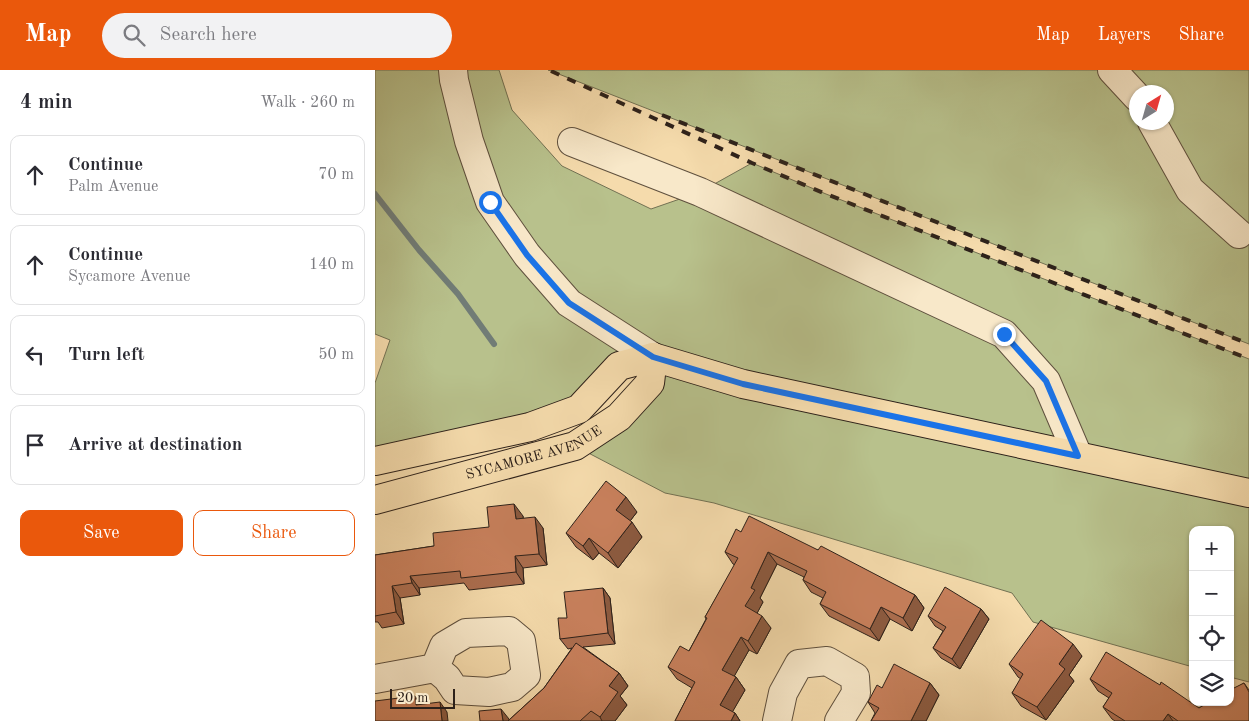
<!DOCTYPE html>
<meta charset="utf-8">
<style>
body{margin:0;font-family:"Old Standard TT",serif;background:#f2f2f3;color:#2b2b33}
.controls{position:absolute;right:15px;bottom:15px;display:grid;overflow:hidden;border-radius:10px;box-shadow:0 1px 4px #0004}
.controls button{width:45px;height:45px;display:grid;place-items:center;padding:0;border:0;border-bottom:1px solid #e1e1e2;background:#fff;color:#2b2b33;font:25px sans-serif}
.compass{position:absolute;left:754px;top:15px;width:45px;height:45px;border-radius:50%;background:#fff;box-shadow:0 1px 4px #0004;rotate:37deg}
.scale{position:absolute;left:15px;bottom:12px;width:65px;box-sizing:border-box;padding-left:5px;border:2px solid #2d211a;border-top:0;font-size:14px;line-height:18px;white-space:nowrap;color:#2d211a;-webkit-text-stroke:4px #f8e8c9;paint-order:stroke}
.stop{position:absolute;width:15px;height:15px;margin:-11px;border:4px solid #1a73e8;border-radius:50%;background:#fff}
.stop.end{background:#1a73e8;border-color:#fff;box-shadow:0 1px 5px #0008}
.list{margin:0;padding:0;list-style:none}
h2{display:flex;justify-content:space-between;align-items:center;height:65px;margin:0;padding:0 20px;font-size:21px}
h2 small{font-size:16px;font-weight:400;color:#7c7c81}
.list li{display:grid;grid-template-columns:32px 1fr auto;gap:15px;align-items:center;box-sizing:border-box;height:80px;margin:0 10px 10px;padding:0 10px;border:1px solid #e1e1e2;border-radius:10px}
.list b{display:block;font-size:19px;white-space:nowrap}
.list p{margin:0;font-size:16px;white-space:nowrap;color:#7c7c81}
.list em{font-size:16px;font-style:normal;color:#7c7c81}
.actions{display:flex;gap:10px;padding:15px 20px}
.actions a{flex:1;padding:11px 0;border:1px solid #ea580c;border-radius:10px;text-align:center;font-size:18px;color:#ea580c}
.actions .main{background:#ea580c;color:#fff}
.icon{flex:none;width:28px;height:28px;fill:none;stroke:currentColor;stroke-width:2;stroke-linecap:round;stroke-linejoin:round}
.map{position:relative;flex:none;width:874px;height:651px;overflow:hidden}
header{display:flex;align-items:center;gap:30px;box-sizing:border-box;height:70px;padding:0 25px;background:#ea580c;color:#fff}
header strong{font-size:24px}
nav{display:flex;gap:28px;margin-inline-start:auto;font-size:18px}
.search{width:350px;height:45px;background:#f2f2f3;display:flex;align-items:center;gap:12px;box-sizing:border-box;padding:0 18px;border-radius:28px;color:#7c7c81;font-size:19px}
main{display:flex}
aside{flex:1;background:#fff}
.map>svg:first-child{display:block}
.green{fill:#b8c18c;stroke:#727153;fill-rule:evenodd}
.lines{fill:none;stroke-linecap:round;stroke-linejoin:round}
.stream{stroke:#717c76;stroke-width:6}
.minor-casing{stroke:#5f503e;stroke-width:30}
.major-casing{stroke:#2d211a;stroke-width:30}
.minor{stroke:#f8e8c9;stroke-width:28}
.major{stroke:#f5dbac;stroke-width:28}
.rail{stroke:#2d211a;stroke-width:4;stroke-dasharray:9 9;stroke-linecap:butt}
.wall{fill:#ac6e4f;stroke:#2d211a}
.shaded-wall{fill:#8c5a40;stroke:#2d211a}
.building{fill:#c8805c;stroke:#2d211a}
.route{stroke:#1a73e8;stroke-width:6}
.labels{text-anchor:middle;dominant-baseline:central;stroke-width:4;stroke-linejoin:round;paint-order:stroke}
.street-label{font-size:14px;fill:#2d211a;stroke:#f8e8c9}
</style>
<header>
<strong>Map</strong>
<div class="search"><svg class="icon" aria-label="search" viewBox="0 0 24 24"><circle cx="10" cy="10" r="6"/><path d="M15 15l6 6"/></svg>Search here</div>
<nav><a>Map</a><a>Layers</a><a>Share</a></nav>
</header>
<main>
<aside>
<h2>4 min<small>Walk · 260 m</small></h2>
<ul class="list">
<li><svg class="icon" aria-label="ahead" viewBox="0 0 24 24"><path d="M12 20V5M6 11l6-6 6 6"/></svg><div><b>Continue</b><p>Palm Avenue</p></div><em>70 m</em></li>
<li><svg class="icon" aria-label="ahead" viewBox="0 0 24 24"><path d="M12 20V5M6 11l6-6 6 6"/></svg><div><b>Continue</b><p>Sycamore Avenue</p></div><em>140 m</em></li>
<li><svg class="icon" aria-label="left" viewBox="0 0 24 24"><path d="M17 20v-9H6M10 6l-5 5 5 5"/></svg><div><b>Turn left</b></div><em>50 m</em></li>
<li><svg class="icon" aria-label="arrive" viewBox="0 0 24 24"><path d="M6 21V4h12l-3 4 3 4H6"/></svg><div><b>Arrive at destination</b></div></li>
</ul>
<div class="actions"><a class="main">Save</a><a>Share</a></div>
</aside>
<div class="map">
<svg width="874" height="651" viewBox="0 0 874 651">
<rect width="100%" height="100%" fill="#f5dbac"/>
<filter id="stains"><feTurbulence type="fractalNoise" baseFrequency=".004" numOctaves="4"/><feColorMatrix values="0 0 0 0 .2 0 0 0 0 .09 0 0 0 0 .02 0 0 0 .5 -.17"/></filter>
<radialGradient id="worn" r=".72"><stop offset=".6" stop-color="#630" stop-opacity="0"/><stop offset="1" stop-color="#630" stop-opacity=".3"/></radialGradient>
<!-- green -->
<path class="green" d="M0,0h124l13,40 50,56 89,43 49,-17 52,-29 74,31 423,165v323l-19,-5v-147h-37v137l-160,-45 -21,-29 -298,-90 -49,-10 -90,-47 44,-29 34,-59 -74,51 -204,52v-78l15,-43 -15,-6z
M173,0h701v274l-698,-273zM762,22h30v30h-30z"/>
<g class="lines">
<!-- stream -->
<path class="stream" d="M0,124l44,56 39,44 36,50"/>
<!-- minor casing -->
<g class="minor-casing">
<path id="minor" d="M78,0l1,10 15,61 21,61 37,53 42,48 84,54
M737,0l25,27
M777,52l38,68 49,44
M197,72l128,50 304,142 42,47 32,75
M134,561l12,10 5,34 -14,12 -23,5 -34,-2 -8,-12 -12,-10 9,-22 22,-13z
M0,609l60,-11
M402,651l6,-28 16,-29 28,-3 28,16 1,16 -17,28"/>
</g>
<!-- major casing -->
<g class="major-casing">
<g id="major">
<path d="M0,391l155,-34 49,-18 40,-43 34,-9 90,27 506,109"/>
<path id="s1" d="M0,430l200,-54 44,-29 31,-34 3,-26"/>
</g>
</g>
<!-- minor -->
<use href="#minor" class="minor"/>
<!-- major -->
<use href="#major" class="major"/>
<!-- rail -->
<path class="rail" d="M176,1l201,92 74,31 423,165
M287,45l587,229"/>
</g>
<!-- wall -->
<path class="wall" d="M262,442l-7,9 12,16 -24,31 -19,-15 -6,7 -17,-13 -10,-14z
M148,446v2l20,10 4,37 -24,3 1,16 -55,6 -5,-7 -45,5 1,7 -20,3 4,26 -22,4 -4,-6h-3v-67l59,-9z
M366,462l77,18 97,45 9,13 -12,23 -22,-12 -11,22 -50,-25 -9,-12 3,-6 -12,-6 -8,-12 1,-3 -27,-13 -17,34 3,4 -6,11 14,15 -14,26 -8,-4 -15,26 2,1 9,13 -13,22 3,1 5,8h-65l17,-33 -15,-9 -9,-12 21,-16 17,-32 -1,-2 30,-52 -2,-1 -8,-12z
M228,518l7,10 5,46 -32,3 36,26 9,13 -8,10 7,9 -12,16h-135l29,-2v1l35,-32 28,-40 -4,1 -8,-10 7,-21z
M606,539l8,10 -29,50 -19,-11 -8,-10 10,-17 -8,-5 -7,-10z
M707,586l-13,19 5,6 -28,39 -25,-14 -9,-13 9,-14 -3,-2 -9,-13z
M715,609l109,29 45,-25 5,7v31h-134l-3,-2 -9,-12 6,-9 -11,-7z
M555,613l9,12 -13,26h-55l4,-8 -7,-11 14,-14z"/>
<!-- shaded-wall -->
<path class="shaded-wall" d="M251,427l11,15 -10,13 -11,-15z
M139,434l9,12 1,14 -8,-11z
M160,447l8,11 4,37 -8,-11z
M257,452l10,15 -24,31 -10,-15z
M214,468l10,15 -6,7 -10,-14z
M393,482l9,12 -17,34 3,4 -9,17 -9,-13 6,-18z
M140,486l8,12 1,16 -8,-12z
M35,506l9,12 1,7 -8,-12z
M17,516l8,12 4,26 -8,-12z
M228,518l7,10 5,46 -7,-11z
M540,525l9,13 -12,23 -9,-13z
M506,537l9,12 -11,22 -9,-12z
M606,539l8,10 -29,50 -8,-10z
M387,546l9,12 -14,26 -9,-13z
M366,567l8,13 -18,32 -9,-12z
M698,574l9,12 -13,19 5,6 -28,39 -9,-13 22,-43z
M244,603l9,13 -8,10 7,9 -12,16h-13l-2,-4 9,-31z
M361,607l9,13 -16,28 -9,-13z
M555,613l9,12 -13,26h-15z
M40,626l7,10 -6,-1z
M65,632l7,10 1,9h-6z
M126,639l8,10v2h-6z
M360,643l5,8h-9z
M793,644l5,7h-10z"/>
<!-- building -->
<path class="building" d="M231,411l20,16 -10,13 16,12 -24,31 -19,-15 -6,8 -17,-13z
M139,434l2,15 19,-2 4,37 -24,2 1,16 -55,6 -1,-7 -50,5 2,7 -20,3 4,26 -21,4v-61l59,-9 -1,-13 56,-6 -2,-20z
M374,446l69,34 3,-4 94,49 -12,23 -22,-11 -11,22 -50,-25 6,-12 -23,-12 4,-9 -39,-19 -17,36 4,2 -10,16 17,10 -14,25 -7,-4 -19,33 14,7 -16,28 15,8 -4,8h-56l20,-39 -27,-15 12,-21 9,5 18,-33 -2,-1 33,-59 -13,-6 11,-23 5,3z
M570,517l36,22 -29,50 -19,-11 13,-21 -18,-11z
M228,518l5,45 -48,6 -2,-21h9l-3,-26z
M666,550l32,24 -14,20 6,5 -28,38 -25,-14 11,-19 -14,-10z
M201,573l43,30 -10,13 9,6 -18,25 -9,-6 -11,10h-72l36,-33z
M731,582l54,33 1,-3 38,26 10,-6h21v-12l14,-7 5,9v29h-71l-10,-7 -5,7h-38l-22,-14 9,-14 -22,-14z
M519,594l36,19 -19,38h-40l8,-13 -11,-6 9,-17 5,3z
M40,626l1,9 24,-3 2,19h-67v-20z
M126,639l2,12h-23l-1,-10z"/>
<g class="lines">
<!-- route -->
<path class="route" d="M115,132l37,53 42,48 84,54 90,27 335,72 -32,-75 -42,-47"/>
</g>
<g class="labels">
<!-- street labels -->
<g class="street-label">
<text stroke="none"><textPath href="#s1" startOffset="166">SYCAMORE AVENUE</textPath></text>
</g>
</g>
<rect width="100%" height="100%" filter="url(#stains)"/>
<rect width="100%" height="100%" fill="url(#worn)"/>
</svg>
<div class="controls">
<button>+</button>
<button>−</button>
<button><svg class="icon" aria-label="locate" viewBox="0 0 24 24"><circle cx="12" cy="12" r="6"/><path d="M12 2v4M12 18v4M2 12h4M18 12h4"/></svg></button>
<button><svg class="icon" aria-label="layers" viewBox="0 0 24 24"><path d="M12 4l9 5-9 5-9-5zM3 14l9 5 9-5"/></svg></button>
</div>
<svg class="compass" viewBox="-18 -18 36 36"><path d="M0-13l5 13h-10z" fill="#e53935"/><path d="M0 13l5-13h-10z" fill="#7c7c81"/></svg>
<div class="scale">20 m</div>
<div class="stop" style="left:115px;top:132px"></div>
<div class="stop end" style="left:629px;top:264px"></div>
</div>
</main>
